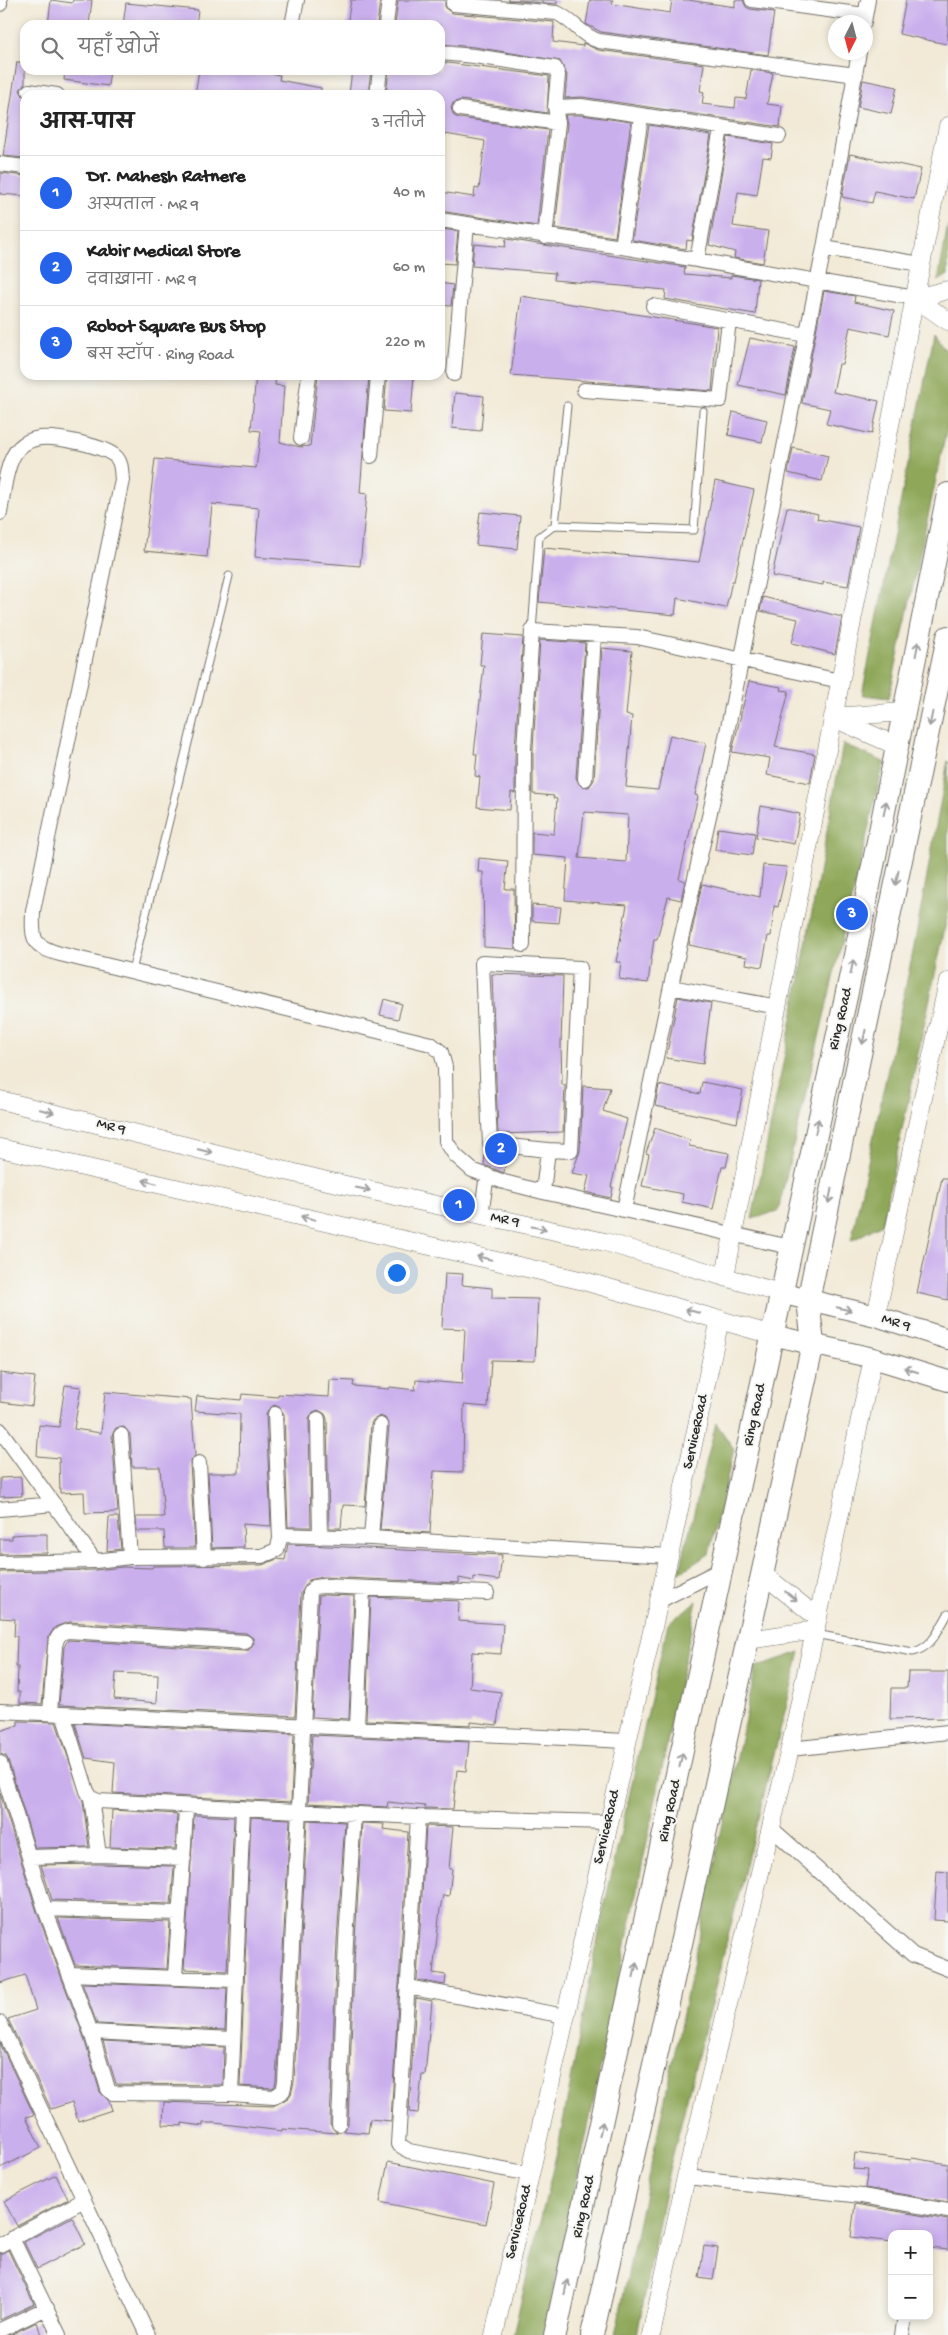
<!DOCTYPE html>
<html lang="hi">
<meta charset="utf-8">
<style>
body{margin:0;font-family:"Gochi Hand","Playpen Sans Deva",sans-serif;background:#f2f2f2;color:#222}
.controls{position:absolute;right:15px;bottom:15px;display:grid;overflow:hidden;border-radius:10px;box-shadow:0 2px 8px #0003}
.controls button{width:45px;height:45px;display:grid;place-items:center;padding:0;border:0;border-bottom:1px solid #e0e0e0;background:#fff;color:#222;font:25px sans-serif}
.compass{position:absolute;left:828px;top:15px;width:45px;height:45px;border-radius:50%;background:#fff;box-shadow:0 2px 8px #0003;rotate:186deg}
.you{position:absolute;left:396px;top:1272px;width:18px;height:18px;margin:-12px;border:4px solid #fff;border-radius:50%;background:#1a73e8;box-shadow:0 0 0 8px #1a73e833}
.badge{display:grid;place-items:center;width:32px;height:32px;border-radius:50%;background:#2563eb;color:#fff;font-size:16px;font-weight:700}
.pin{position:absolute;translate:-50% -50%;border:2px solid #fff;box-shadow:0 1px 5px #0006}
.list{margin:0;padding:0;list-style:none}
h2{display:flex;justify-content:space-between;align-items:center;height:65px;margin:0;padding:0 20px;font-size:21px}
h2 small{font-size:16px;font-weight:400;color:#767676}
.list li{display:grid;grid-template-columns:32px 1fr auto;gap:15px;align-items:center;box-sizing:border-box;height:75px;padding:0 20px;border-top:1px solid #e0e0e0}
.list b{display:block;font-size:19px;white-space:nowrap}
.list p{margin:0;font-size:16px;white-space:nowrap;color:#767676}
.list em{font-size:16px;font-style:normal;color:#767676}
.icon{flex:none;width:28px;height:28px;fill:none;stroke:currentColor;stroke-width:2;stroke-linecap:round;stroke-linejoin:round}
.map{position:relative;flex:none;width:948px;height:2335px;overflow:hidden}
.search{position:absolute;background:#fff;box-shadow:0 2px 8px #0003;left:20px;top:20px;width:425px;height:55px;display:flex;align-items:center;gap:12px;box-sizing:border-box;padding:0 18px;border-radius:15px;color:#767676;font-size:19px}
.panel{position:absolute;background:#fff;box-shadow:0 2px 8px #0003;left:20px;top:90px;width:425px;height:290px;border-radius:15px}
.map>svg:first-child{display:block}
.forest{fill:#8ea759;stroke:#5c6942}
.building{fill:#caafed;fill-rule:evenodd}
.lines{fill:none;stroke-linecap:round;stroke-linejoin:round}
.service-casing{stroke:#716e67;stroke-width:9}
.minor-casing{stroke:#716e67;stroke-width:16}
.tertiary-casing{stroke:#716e67;stroke-width:19}
.secondary-casing{stroke:#716e67;stroke-width:22}
.primary-casing{stroke:#716e67;stroke-width:24}
.service{stroke:#fff;stroke-width:7}
.minor{stroke:#fff;stroke-width:14}
.tertiary{stroke:#fff;stroke-width:18}
.secondary{stroke:#fff;stroke-width:20}
.primary{stroke:#fff;stroke-width:22}
.oneway{stroke:#a0a0a0}
.labels{text-anchor:middle;dominant-baseline:central;stroke-width:4;stroke-linejoin:round;paint-order:stroke}
.street-label{font-size:15px;fill:#2b2b2b;stroke:#f6f6f2}
</style>
<div class="map">
<svg width="948" height="2335" viewBox="0 0 948 2335">
<rect width="100%" height="100%" fill="#f6f6f2"/>
<filter id="ink" filterUnits="userSpaceOnUse"><feTurbulence type="fractalNoise" baseFrequency=".02" numOctaves="2"/><feDisplacementMap in="SourceGraphic" scale="10" xChannelSelector="R" yChannelSelector="G"/><feConvolveMatrix kernelMatrix="1 2 1 2 8 2 1 2 1" color-interpolation-filters="sRGB"/></filter>
<filter id="wash" filterUnits="userSpaceOnUse"><feTurbulence type="fractalNoise" baseFrequency=".0096" numOctaves="4" result="noise"/><feDisplacementMap in="SourceGraphic" scale="20" xChannelSelector="R" yChannelSelector="G"/><feGaussianBlur stdDeviation="1.12" result="paint"/><feColorMatrix in="noise" values="0 0 0 0 0 0 0 0 0 0 0 0 0 0 0 0 0 1.4 0 .05"/><feComposite in="paint" operator="in"/></filter>
<g filter="url(#wash)">
<rect width="100%" height="100%" fill="#f2ead7"/>
<!-- forest -->
<path class="forest" d="M948,225v50l-10,6z
M934,334l14,20v69l-59,275 -27,-3z
M843,744l41,18 -106,449 -26,8 45,-226z
M948,761v152l-66,311 -31,17 62,-289z
M716,1423l18,26 -25,105 -30,19z
M697,1601c-52,244 -99,490 -154,734h-30l46,-192 44,-231 65,-289z
M800,1652l-131,518 -32,165h-22l141,-668z"/>
<g id="blocks">
<!-- building -->
<path class="building" d="M51,0l21,3 1,-3h19l-3,25h-41z
M351,0h29l-3,25h-30z
M398,0h47v8l7,5 102,9 -1,20 30,4v-3l15,7 106,14 -4,27 4,1 -2,12 33,4 1,-10 10,1 5,-29 22,3 -6,31 15,2 -2,21 -198,-30 -17,1 2,-23 -7,-14 -85,-14 -35,-3 2,-16 -2,-3h-45z
M508,0h49v4z
M590,0h23l-1,4 58,9 2,-13h16l47,7v-7h8l3,7 4,2 24,3 -6,43 -167,-23 -15,-8z
M906,0h42v32l-2,12 -47,-10z
M126,3l72,7 -2,15h-73z
M17,62l8,1v20l-5,7 5,9v59l-22,-2z
M440,62l109,14 -2,37 -86,-13 -8,3 -2,5 3,8 5,2 89,12 -11,96 -97,-15v-19l34,5 1,-9 4,1 6,-48 -45,-8v-38h-54l3,-25h51z
M65,70h45l-2,16 -44,-6z
M199,70h47l34,5 -1,5 42,8v7h-126z
M352,70h19l-3,25h-19z
M863,80l34,7 -6,27 -33,-7z
M565,115h16l50,7 -16,115 -60,-9 12,-104z
M649,125l62,10 -19,106 -5,-1 -1,9 -54,-9z
M728,137l45,7 -2,14 -8,-1 -6,38 -19,-3 -5,34 35,5 -5,32 -29,-5 1,-6 -26,-7z
M850,154l71,15 -7,30 -39,-8 -3,12 -30,-6z
M1,173l24,3v20l-25,-2z
M440,229l18,2 -3,33 -15,-1z
M506,239l179,28 -1,7 47,4v-3l27,4 -3,35 -90,-15 1,-9 -112,-10 1,-7 -83,-7 2,-22 31,3z
M440,283l13,2 -2,21 -11,-1z
M824,291l31,5 -1,6 40,9 -5,24 -39,-8 -8,37h-3l-6,28 46,9 -7,33 -46,-10 4,-15 -28,-6z
M521,296l196,31 -5,64 -201,-16z
M750,338l45,9 -9,48 -48,-10z
M256,375h20l-1,10 9,1 -4,56 20,5 10,-1 8,-71h51l-9,118 7,1 -7,72 -105,-9 4,-49 -47,-4 -5,53 -63,-6 11,-92 101,9 5,-37 -10,-1z
M387,375h27l-3,38 -27,-2z
M455,393l29,3 -3,35 -29,-3z
M733,412l34,8 -5,22 -34,-7z
M793,448l35,8 -6,25 -34,-8z
M715,481l39,9 -20,91h-2l-6,27 -49,-10 -2,17 -136,-13 5,-54 155,14z
M787,507l31,7 -1,5 42,8 -11,59 -25,-4v3l-51,-9z
M480,512l40,4 -3,33 -41,-4z
M763,597l79,20 -7,37 -43,-11 6,-24 -38,-8z
M483,634l40,3 -8,110v46l-4,-1 -1,18 -33,-3 3,-30 -5,-1 2,-22h-3l10,-89h-4z
M540,640l45,3 -9,135 5,8 8,1 5,-7 8,-132 30,3 -6,64 6,1 -6,71 32,3 12,-55 36,8 -11,52 3,1 -19,83 6,2 -4,19 -13,-3 -11,42h-3l-6,44 -29,-4 2,-17h-5l11,-57 -62,-5 3,-42 -36,-3v-23l22,2 3,-35 -4,-1 1,-2 -21,-2v-46zM584,812l44,3 -2,47 -47,-4z
M749,681l32,6 -1,3 9,1 -14,56 40,7 -5,29 -43,-8 3,-17 -38,-6z
M761,806l39,8 -6,30 -38,-7z
M718,828l37,5 -3,22 -37,-5z
M479,858l29,3 -3,28h9l1,60 -31,-2 -1,-75h-5z
M763,865l24,2 -9,40 -4,-1 -3,30h-3l-6,31 -16,-3 1,-7 -58,-12 13,-61 58,13z
M532,905l29,2 -2,16 -27,-2z
M492,974l71,2 -2,69 1,40h3l-2,47 -65,2z
M678,997l33,6 -8,61 -37,-6z
M384,999l18,5 -4,15 -18,-4z
M702,1082l41,8 -6,33 -82,-17 4,-21 41,9z
M583,1086l27,2 -7,23 24,8 -16,68h2l-2,11 -26,-6 4,-16 -17,-3 8,-22z
M655,1128l35,12 -1,6 40,7 -3,14h-4l-9,42 -31,-7 1,-8 -41,-8 7,-32 -3,-1z
M485,1154l21,2 -2,17 -20,-8z
M942,1178h6v122l-31,-7z
M445,1273l18,1 -1,11 30,3v10l46,1 -3,62 -44,-1 -3,47 -24,-2 -1,67 -29,-1 -4,62 -50,-3 9,-104 -4,-8 -5,-2 -7,4 -2,4 -6,82 -22,-1 -2,23h-12l-2,-109 -2,-5 -7,-4 -5,2 -4,7 2,108h-23l-4,-113 -5,-7 -5,-2 -6,5 -2,4 5,112 -28,-2 1,23 -32,1 -4,-75h31l1,-59 -45,-3 2,-15 44,4 1,-6 36,3v-3l51,3 1,-17 24,1 -1,5 36,3 1,-2 25,3 1,-10 46,4 3,-55 -23,-1z
M0,1373l35,4 -3,29 -32,-4z
M65,1385l16,2 -7,42 27,4 4,-41 86,7 4,56 -5,8 5,85h-30l-1,-17h-27l-1,-14h28l-4,-50h-28l-2,-33 -6,-7 -8,1 -4,7 6,77 -33,1 -1,-21 -24,1 -1,-35 -22,-2 2,-31 20,2z
M21,1477l1,19 -22,1v-19z
M109,1517h9l3,32 -14,2z
M27,1534h20v19l-47,1v-15h12v-4z
M288,1544l214,11 -3,25 -25,-3v4l-15,-3v5l-136,-6 -14,3 -8,13 -6,123 -236,-11 5,-58 4,-7 176,11 5,-1 5,-7 -1,-5 -7,-5 -177,-11 -14,5 -7,11 -6,66 -22,-1v-11h-3l1,-25h-2l1,-31h-3l1,-17 -15,-1v-46l95,-2 28,-3 29,1 1,-2 109,-1 15,-6 8,1zM116,1673l42,2 -1,28 -43,-4z
M323,1595l31,1 -5,123 -37,-2 7,-121z
M371,1597l88,4 -1,20 45,3 -2,30 -29,-2 -2,36 31,4 -4,33 -26,-3v3l-105,-5z
M908,1672h40v46l-58,1 1,-31h16z
M18,1721l38,1 27,79 6,46 -54,1 -27,-88 -2,-4 -6,-2v-23l18,-6z
M75,1723l219,11 -3,68 -178,-9 2,-31 -29,-4z
M312,1735l157,7 -3,29 -9,-1 -4,39 -28,-1v-2l-37,-4 -1,5 -79,-4z
M0,1793l37,119 46,123 17,57 9,9 3,9 -34,11 -6,-19 -21,7 -43,-90 28,-9 -11,-35 -25,8z
M112,1810l65,4 -2,35 -65,-2z
M194,1815l40,2 -7,154 -43,-2z
M251,1817l39,2 -14,262 -1,5 -3,2 -32,-2z
M307,1820l38,2 -8,118 -7,184 7,9 -55,-4v2l-67,-8h-12v3l-21,-3v3l-19,-1 1,-23 109,4 15,-8 3,-4 3,-12z
M362,1823l22,1 -1,5 25,3 -17,289 -21,-2 -2,14 -24,-2 4,-7 7,-183z
M426,1826l27,1 -4,42h3l-3,27 -6,-1 -3,14 -7,64 13,2 -1,10 -28,-5z
M99,1864l75,2 -3,38 -119,-4 -11,-35z
M937,1871l11,1v49l-14,-1z
M58,1918l112,4 -3,47 -92,-4z
M82,1983l145,5 -2,42 -128,-6z
M416,1998l16,3 -7,74h-3l-4,38 -9,-1z
M103,2041l121,6 -1,38 -107,-1z
M0,2043l34,72 -8,2 15,31 -41,20z
M855,2153l56,7 1,-2 36,6v38l-83,-14 3,-18 -15,-1z
M388,2162l106,22 -8,40 -106,-22z
M56,2175l12,24 -51,27 -13,-25z
M855,2204l93,16v30l-19,-2v-14h-37v8l-41,-5z
M72,2217l13,27 -48,25 -13,-27z
M704,2246l14,2 -5,32 -14,-2z
M8,2250l26,54 -34,16v-66z
M37,2322l4,13h-31z"/>
</g>
</g>
<g filter="url(#ink)">
<use href="#blocks" fill-opacity="0" stroke="#716e67" stroke-width="1"/>
<g class="lines">
<!-- service casing -->
<g class="service-casing">
<path id="service" d="M555,525l139,5 9,-119
M532,631l7,-94 16,-12 12,-119
M132,971l97,-395
M815,1634l98,18c19,-4 26,-23 35,-38"/>
</g>
<!-- minor casing -->
<g class="minor-casing">
<path id="minor" d="M752,0l113,15
M0,4v-4
M453,4l104,9c16,7 24,23 42,28l257,34
M864,22l4,-22
M292,25l5,-25
M386,25l3,-25
M440,53l34,3 81,12 3,7 -3,32
M29,91l28,4
M377,95l3,-25
M460,109l98,14
M0,164l25,3
M440,220l182,27 293,51
M545,237l13,-114 -3,-16 26,-1 198,30
M622,247l19,-130
M824,248l97,16
M697,260l24,-131
M653,306l153,29
M454,374l13,-150
M584,390l136,10 9,-80
M301,438l8,-63
M371,456l7,-81
M0,513c3,-17 6,-53 19,-65 6,-6 13,-9 21,-10 15,-2 67,8 77,20 5,6 4,14 5,22l-89,431c-1,29 -1,35 27,43l371,90 10,8 4,15 1,74 9,14 17,15 32,12 39,10 247,55
M585,779l9,-144
M523,945l1,-197 8,-117 105,6 203,44
M671,987l107,20
M543,1192l5,-42 23,1 9,-183 -98,-5 8,181 58,6
M624,1210l55,-262 39,-171 106,-529 35,-196
M481,1215l6,-40
M318,1419l2,118
M0,1430l95,131
M121,1435l9,122
M199,1463l5,95
M0,1509l54,-5
M280,1535l91,3 298,18
M371,1538l9,-113
M0,1563l95,-2 35,-4 132,-1 15,-6 3,-11 -5,-125
M659,1601l63,-32
M0,1711l626,30
M50,1713l5,-67c2,-9 4,-13 13,-15l177,11
M63,1714l24,77 4,7 7,3 320,16 190,5
M357,1727l6,-139
M790,1749l158,-17
M0,1763l45,146 46,123 17,57 4,4 119,1 43,3 9,-6 2,-9 25,-489 4,-6 9,-1 164,7
M91,1798l8,57
M418,1817l-20,327 11,7 121,23
M771,1828l142,127 35,14
M31,1857l68,-2 85,3
M45,1909l133,4
M69,1974l165,6
M175,1978c3,-57 9,-115 11,-172
M407,1987l158,29
M0,2023l148,312
M91,2032l141,7
M231,2094l12,-286
M339,2124l7,-183 8,-127
M686,2177l176,19 86,15
M12,2238l47,97
M0,2245l84,-45
M0,2330l47,-22
M902,2335l3,-19"/>
</g>
<!-- tertiary casing -->
<g class="tertiary-casing">
<path id="tertiary" d="M915,298l33,23
M915,298l33,-8
M833,717l71,-5
M836,719l61,27
M0,1100l323,80 282,62 175,51
M0,1148l584,133 188,54
M725,1276l223,-1150
M876,1316l72,-334
M763,1574l55,44
M748,1640l68,-10
M494,2335l175,-779 51,-237
M651,2335l35,-158 104,-428 83,-391"/>
</g>
<!-- secondary casing -->
<g class="secondary-casing">
<path id="secondary" d="M780,1293l96,23 72,23
M772,1335l101,23 75,23"/>
</g>
<!-- primary casing -->
<g class="primary-casing">
<path id="primary" d="M555,2335l299,-1375 94,-466
M592,2335l70,-305 151,-687 -5,-42 140,-664"/>
</g>
<!-- service -->
<use href="#service" class="service"/>
<!-- minor -->
<use href="#minor" class="minor"/>
<!-- tertiary -->
<use href="#tertiary" class="tertiary"/>
<!-- secondary -->
<use href="#secondary" class="secondary"/>
<!-- primary -->
<use href="#primary" class="primary"/>
</g>
<!-- one-way arrows -->
<defs><path id="oneway-shaft" d="M-6 0H5M1.5-3L5.5 0L1.5 3" fill="none" stroke-width="1.6" stroke-linecap="round" stroke-linejoin="round" transform="scale(1.25)"/></defs>
<g class="oneway">
<use href="#oneway-shaft" transform="translate(917 649) rotate(-79)"/>
<use href="#oneway-shaft" transform="translate(931 719) rotate(102)"/>
<use href="#oneway-shaft" transform="translate(885 808) rotate(-79)"/>
<use href="#oneway-shaft" transform="translate(897 878) rotate(102)"/>
<use href="#oneway-shaft" transform="translate(852 967) rotate(-78)"/>
<use href="#oneway-shaft" transform="translate(864 1037) rotate(102)"/>
<use href="#oneway-shaft" transform="translate(47 1111) rotate(14)"/>
<use href="#oneway-shaft" transform="translate(817 1126) rotate(-77)"/>
<use href="#oneway-shaft" transform="translate(205 1151) rotate(14)"/>
<use href="#oneway-shaft" transform="translate(150 1182) rotate(-167)"/>
<use href="#oneway-shaft" transform="translate(363 1189) rotate(12)"/>
<use href="#oneway-shaft" transform="translate(830 1196) rotate(102)"/>
<use href="#oneway-shaft" transform="translate(308 1218) rotate(-167)"/>
<use href="#oneway-shaft" transform="translate(539 1228) rotate(12)"/>
<use href="#oneway-shaft" transform="translate(484 1258) rotate(-167)"/>
<use href="#oneway-shaft" transform="translate(844 1309) rotate(13)"/>
<use href="#oneway-shaft" transform="translate(692 1311) rotate(-164)"/>
<use href="#oneway-shaft" transform="translate(911 1370) rotate(-163)"/>
<use href="#oneway-shaft" transform="translate(791 1596) rotate(38)"/>
<use href="#oneway-shaft" transform="translate(681 1760) rotate(-78)"/>
<use href="#oneway-shaft" transform="translate(635 1970) rotate(-78)"/>
<use href="#oneway-shaft" transform="translate(601 2129) rotate(-78)"/>
<use href="#oneway-shaft" transform="translate(566 2287) rotate(-78)"/>
</g>
</g>
<g class="labels">
<!-- street labels -->
<g class="street-label">
<text transform="translate(841 1019) rotate(-77)">Ring Road</text>
<text transform="translate(111 1127) rotate(14)">MR 9</text>
<text transform="translate(505 1220) rotate(12)">MR 9</text>
<text transform="translate(896 1323) rotate(17)">MR 9</text>
<text transform="translate(755 1415) rotate(-78)">Ring Road</text>
<text transform="translate(696 1432) rotate(-78)">ServiceRoad</text>
<text transform="translate(670 1811) rotate(-78)">Ring Road</text>
<text transform="translate(607 1827) rotate(-77)">ServiceRoad</text>
<text transform="translate(584 2207) rotate(-78)">Ring Road</text>
<text transform="translate(519 2222) rotate(-77)">ServiceRoad</text>
</g>
</g>
</svg>
<div class="controls">
<button>+</button>
<button>−</button>
</div>
<svg class="compass" viewBox="-18 -18 36 36"><path d="M0-13l5 13h-10z" fill="#e53935"/><path d="M0 13l5-13h-10z" fill="#767676"/></svg>
<div class="you"></div>
<div class="pin badge" style="left:459px;top:1205px">1</div>
<div class="pin badge" style="left:501px;top:1149px">2</div>
<div class="pin badge" style="left:852px;top:914px">3</div>
<div class="search"><svg class="icon" aria-label="search" viewBox="0 0 24 24"><circle cx="10" cy="10" r="6"/><path d="M15 15l6 6"/></svg>यहाँ खोजें</div>
<section class="panel">
<h2>आस-पास<small>3 नतीजे</small></h2>
<ul class="list">
<li><span class="badge">1</span><div><b>Dr. Mahesh Ratnere</b><p>अस्पताल · MR 9</p></div><em>40 m</em></li>
<li><span class="badge">2</span><div><b>Kabir Medical Store</b><p>दवाख़ाना · MR 9</p></div><em>60 m</em></li>
<li><span class="badge">3</span><div><b>Robot Square Bus Stop</b><p>बस स्टॉप · Ring Road</p></div><em>220 m</em></li>
</ul>
</section>
</div>
